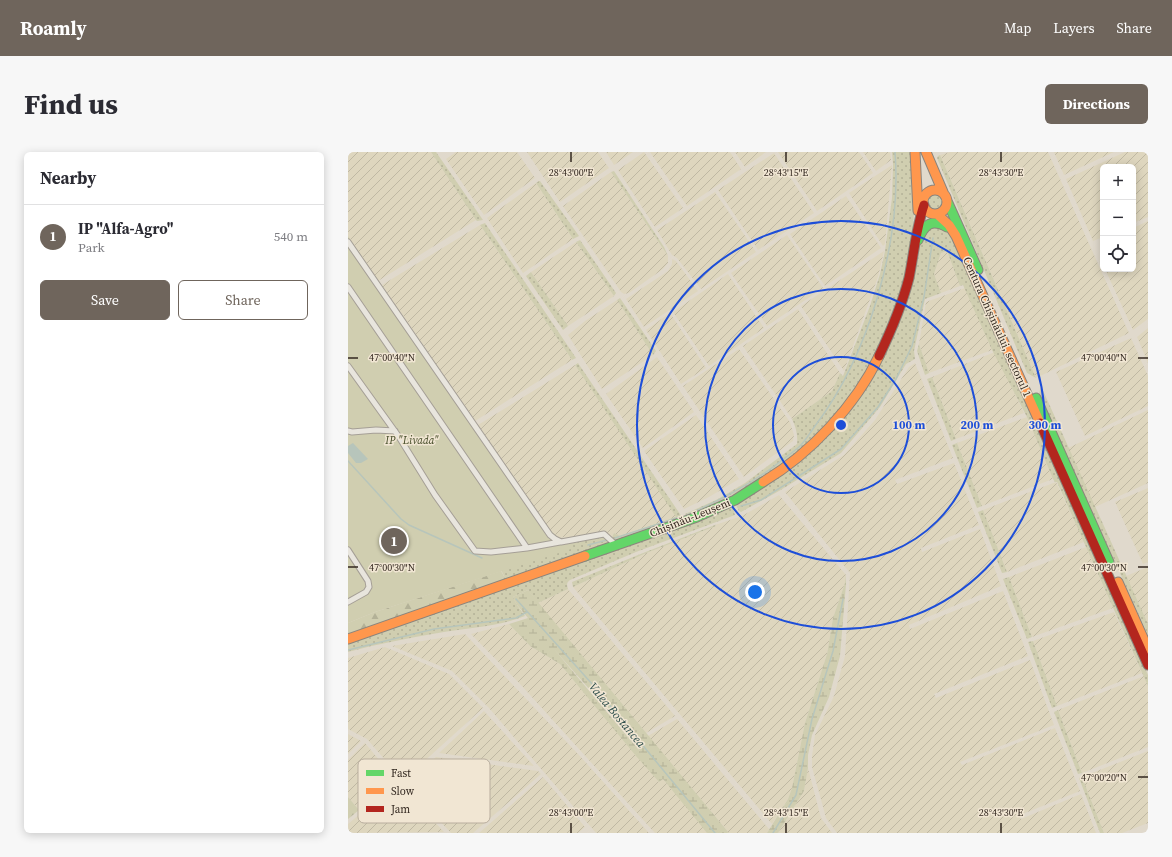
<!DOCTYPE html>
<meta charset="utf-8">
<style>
body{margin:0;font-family:"Source Serif 4",serif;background:#f7f7f7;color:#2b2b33}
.controls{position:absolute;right:12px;top:12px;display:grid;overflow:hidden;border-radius:6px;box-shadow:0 2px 10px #0003}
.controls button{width:36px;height:36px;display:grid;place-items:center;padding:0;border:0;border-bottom:1px solid #e1e1e2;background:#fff;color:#2b2b33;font:20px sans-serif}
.you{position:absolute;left:407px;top:440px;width:14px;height:14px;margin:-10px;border:3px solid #fff;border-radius:50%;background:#1a73e8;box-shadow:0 0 0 6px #1a73e833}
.badge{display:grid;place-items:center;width:26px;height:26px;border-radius:50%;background:#6f655c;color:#fff;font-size:13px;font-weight:700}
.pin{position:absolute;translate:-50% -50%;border:2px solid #fff;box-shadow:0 1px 4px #0006}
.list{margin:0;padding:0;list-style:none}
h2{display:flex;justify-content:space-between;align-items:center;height:52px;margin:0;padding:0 16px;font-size:17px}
h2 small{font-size:13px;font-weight:400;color:#7c7c81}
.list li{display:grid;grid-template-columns:26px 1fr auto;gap:12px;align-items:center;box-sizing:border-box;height:64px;padding:0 16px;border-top:1px solid #e1e1e2}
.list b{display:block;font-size:15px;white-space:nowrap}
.list p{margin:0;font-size:13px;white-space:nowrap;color:#7c7c81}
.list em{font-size:13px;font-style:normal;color:#7c7c81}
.actions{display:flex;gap:8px;padding:12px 16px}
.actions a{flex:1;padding:9px 0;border:1px solid #6f655c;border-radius:6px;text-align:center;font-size:14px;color:#6f655c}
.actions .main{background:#6f655c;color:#fff}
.icon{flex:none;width:22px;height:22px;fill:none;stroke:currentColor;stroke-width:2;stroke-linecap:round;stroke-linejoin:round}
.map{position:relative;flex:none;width:800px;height:681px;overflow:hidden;border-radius:6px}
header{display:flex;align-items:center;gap:24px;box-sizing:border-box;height:56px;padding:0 20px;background:#6f655c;color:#fff}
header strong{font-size:19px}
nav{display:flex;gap:22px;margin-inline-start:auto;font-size:14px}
.intro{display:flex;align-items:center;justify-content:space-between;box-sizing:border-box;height:96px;padding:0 24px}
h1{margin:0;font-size:28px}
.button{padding:10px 18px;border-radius:6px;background:#6f655c;color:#fff;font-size:14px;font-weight:700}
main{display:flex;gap:24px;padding:0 24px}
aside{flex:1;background:#fff;border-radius:6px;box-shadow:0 2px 10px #0003}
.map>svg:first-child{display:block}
.farmland{fill:url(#farmland-furrows)}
.grass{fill:url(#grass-dots)}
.forest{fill:url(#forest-firs)}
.wetland{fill:url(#wetland-marsh);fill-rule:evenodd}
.garden{fill:#d0ceb0}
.water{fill:#b7c5bb}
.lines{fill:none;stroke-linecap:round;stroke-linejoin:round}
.stream{stroke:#b7c5bb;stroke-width:1.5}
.street-casing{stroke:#a59f96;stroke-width:7}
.fast-casing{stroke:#8b847c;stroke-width:11}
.slow-casing{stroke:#8b847c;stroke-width:11}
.jam-casing{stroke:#8b847c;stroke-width:11}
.street{stroke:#e8e5dd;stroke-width:5}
.fast{stroke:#63d668;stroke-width:9}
.slow{stroke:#ff974d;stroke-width:9}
.jam{stroke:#b3261e;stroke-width:9}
.ticks{fill:none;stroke:#32271f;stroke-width:1.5}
.ring{fill:none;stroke:#1d4ed8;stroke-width:2}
.labels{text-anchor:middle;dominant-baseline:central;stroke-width:3;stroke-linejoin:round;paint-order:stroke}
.street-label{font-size:11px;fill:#32271f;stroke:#f1e6d3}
.park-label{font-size:11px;font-style:italic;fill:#454c28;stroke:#f1e6d3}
.water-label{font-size:12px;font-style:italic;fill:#30504d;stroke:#f1e6d3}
.key{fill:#f1e6d3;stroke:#b8ad9d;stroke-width:1}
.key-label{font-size:11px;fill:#32271f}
.ticks-label{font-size:10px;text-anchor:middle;fill:#32271f;stroke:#f1e6d3;stroke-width:3;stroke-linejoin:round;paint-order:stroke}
.centre{fill:#1d4ed8;stroke:#f1e6d3;stroke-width:2}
.ring-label{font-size:12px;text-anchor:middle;font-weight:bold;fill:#1d4ed8;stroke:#f1e6d3;stroke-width:3;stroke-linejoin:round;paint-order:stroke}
</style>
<header>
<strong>Roamly</strong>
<nav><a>Map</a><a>Layers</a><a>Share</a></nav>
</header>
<div class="intro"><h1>Find us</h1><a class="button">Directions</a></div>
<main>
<aside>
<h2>Nearby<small></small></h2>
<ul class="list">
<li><span class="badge">1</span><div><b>IP &quot;Alfa-Agro&quot;</b><p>Park</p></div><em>540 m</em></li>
</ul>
<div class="actions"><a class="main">Save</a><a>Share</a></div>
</aside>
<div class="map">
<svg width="800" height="681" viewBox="0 0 800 681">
<defs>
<pattern id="farmland-furrows" width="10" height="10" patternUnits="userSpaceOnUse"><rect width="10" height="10" fill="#ded6be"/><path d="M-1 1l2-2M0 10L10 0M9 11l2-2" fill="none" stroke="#bfb8a3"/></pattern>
<pattern id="grass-dots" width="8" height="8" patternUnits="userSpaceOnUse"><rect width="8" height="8" fill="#d0ceb0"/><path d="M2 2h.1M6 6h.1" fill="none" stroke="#b3b197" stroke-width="1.8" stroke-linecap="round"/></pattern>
<pattern id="forest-firs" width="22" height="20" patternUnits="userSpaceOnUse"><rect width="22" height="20" fill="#d0ceb0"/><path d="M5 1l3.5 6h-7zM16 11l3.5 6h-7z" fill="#b3b197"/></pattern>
<pattern id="wetland-marsh" width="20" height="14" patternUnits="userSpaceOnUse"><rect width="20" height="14" fill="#d0ceb0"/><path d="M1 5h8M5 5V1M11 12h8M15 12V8" fill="none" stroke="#b3b197"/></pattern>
</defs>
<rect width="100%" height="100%" fill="#e0d9cc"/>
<!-- farmland -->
<path class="farmland" d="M0,0h83l45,68 -98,61 -30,-45z
M108,0h61l18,26 -51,37 -38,-56z
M179,0h71l11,16 -49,34z
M258,0h27l-19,13z
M296,0l39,56 -28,19 -37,-57z
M302,0h80l11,17 -54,37z
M387,0h31l-21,15z
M430,0h81l14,21 -56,38z
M515,0h27l1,8 -15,11z
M602,0h98l81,181 -93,45 -96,-223z
M706,0h60l-50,23z
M777,0h23v65l-15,6v-56h-30v70l-10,4 -27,-62z
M426,1l40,60 -56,37 -40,-60z
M544,13l-7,79 -2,2 -34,-53z
M263,20l57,84v7l-5,6 -34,24 -5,1 -3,-2 -58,-86z
M188,31l37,56 -50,34 -36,-55z
M367,40l41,60 -55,37 -24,-31 -5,-3 -15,-25z
M498,44l35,52 -56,38 -35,-52z
M800,69v98l-15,11 -28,-61h28v-41z
M132,73l92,135 -97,61 -93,-136z
M439,83l36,53 -56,38 -36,-53z
M228,90l38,54 -46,30 -37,-54z
M536,99l-6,26 -34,94 -43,-65z
M599,99l13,35 -19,7 -7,-19 7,-21z
M324,107l4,2 22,30 -54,36 -18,-28 42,-28 4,-7z
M380,122l36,54 -55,38 -36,-54z
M617,136l27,62 -63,23 -10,-29 7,-42z
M269,148l36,55 -51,34 -34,-54 17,-14z
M450,157l42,64 -8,18 -40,28 -49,-73z
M322,161l36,55 -25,16 -35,-54z
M800,176v35l-11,-26z
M783,186l17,38v30l-63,30 -29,-64z
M391,197l51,73 4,13 -1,6 -49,36 -61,-91z
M647,200l29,61 -68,26 -24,-62z
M309,205l37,55 -51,36 -37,-54z
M567,211l38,95 -58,22 2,4 57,-21 25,62 -58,23 1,4 58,-23 21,57 -92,39 1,4 93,-38 25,65 -94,38 2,4 94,-38 24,65 -94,37 2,3 93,-37 25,63 -60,24 1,4 60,-25 15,39h-259l-11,-15 -14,-51v-11l3,-21 19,-39 11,-40 5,-83 -65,-81 59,-37 31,-35 34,-53z
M227,213l102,152 -58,19 -5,-3 -2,4 -7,-6 -34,7 -13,-1 -10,-9 -70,-103z
M800,258v73l-53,24 -27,-59z
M348,263l43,64 -30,18 -25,12 -40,-58z
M679,265l26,62 -71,27 -25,-63z
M708,330l28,60 -77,30 -24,-62z
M800,336v74l-5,2 -28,-62z
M431,343l67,80 -1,8 -12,35 -6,36 -22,69 -13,65 -4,11 -16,25 -199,-237 71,-33 72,-28 -1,-1 27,-9z
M738,395l27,61 -81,29 -23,-60z
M800,415v57l-22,-48z
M220,437l107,127 -29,17 -108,-130z
M766,460l28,61 -85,33 -24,-65z
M161,472l21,22 30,18 99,118 4,-3 46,54h-54l-134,-148 -50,-51z
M117,482l114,121 70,78h-53l-107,-125 -37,-37 -60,-25z
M37,495l64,27 34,34 -64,58 -20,10 -32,-37 -19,-10v-71z
M796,524l4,10v61l-66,26 -24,-63z
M136,559l50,55 -95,-13z
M329,567l92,110 -2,4h-38l-81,-97z
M0,582l13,7 -13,13z
M17,591l30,36 -36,31 -11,-13v-37z
M800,599v72l-26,10h-18l-22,-56z
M88,605l102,14 3,3 -68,59h-22l-49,-53 19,-10z
M460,616l13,50 11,15h-54l26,-42z
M195,625l42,50 -7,6h-99z
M50,630l46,50 -96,1v-9z"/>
<!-- grass -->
<path class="grass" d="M83,0h5l47,68 -6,1 -1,-1z
M544,0h18c18,105 -24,219 -102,291 -6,6 -14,11 -21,17 -33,25 -63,40 -100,56l-2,-2 33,-15 27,-16 52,-39c1,-9 -1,-17 -5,-25l40,-28 8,-18 3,3 27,-70 10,-32 5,-23 7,-53 1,-34z
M592,3l96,223 -9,-5 -90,-215 1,-2z
M266,19l50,76 4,9 -57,-84z
M191,29h1l39,55 -6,3 -37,-56z
M579 50a8 8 0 1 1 16 0a8 8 0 1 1-16 0Z
M137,71l91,135 -4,2 -92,-135z
M583,74c15,0 16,5 23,17l194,432v11l-91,-204h-2l-2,-3 -26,-62 -35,-67 -29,-65 -3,1 -13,-35 -6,2 -7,21 7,19 -16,6 -11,52 1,8 -9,5 -26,43 -39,46 -62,38 -38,21 -2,-1 -3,-6 1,-2c80,-47 135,-103 166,-192 6,-17 11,-34 15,-52 2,-7 1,-18 5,-24 2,-3 5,-6 8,-9z
M232,88l36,53 -2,3 -38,-54z
M183,120l37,54 -5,4 -37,-54z
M272,146l36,53 -3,4 -36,-55z
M571,192l10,29 -4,2 -8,-24z
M230,211l104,154v1l-59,21 -9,1 -2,-3 2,-4 6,3 56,-19 -101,-152z
M584,225l24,62 -5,2 -24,-62z
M693,234l107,238v11l-109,-241z
M609,291l25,63 -5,2 -25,-63z
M382,356h3l2,7 -99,37 -66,28c-4,3 -3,5 -2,9l-30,14 -10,-13 -15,7 4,8 8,11c-27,11 -58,12 -87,17 -30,5 -60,11 -90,19v-9l247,-86c47,-14 91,-30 135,-49z
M635,358l24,62 -5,1 -24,-61z
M367,373l1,1 -72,28 -71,33 -1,-5 66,-27z
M252,384l6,1 2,6 -11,5 -91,32 -13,-26z
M661,425l23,60 -5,2 -24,-60z
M685,489l24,65 -5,2 -24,-66z
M710,558l24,63 -4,1 -24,-62z
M734,625l22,56h-4l-21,-55z"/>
<!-- forest -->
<path class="forest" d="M153,419l5,9 -158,55v-12l27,-11z
M0,645l11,13 -11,9z"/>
<!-- wetland -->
<path class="wetland" d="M498,423v9l-6,72 -11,41 -17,38 -4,20v13l-4,23 -26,42h-11l21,-34 4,-11 13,-65 22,-69 6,-36 12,-35z
M180,438l201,243h-22l-44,-54 -4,3 -23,-26 -76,-92 -30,-18 -21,-22 19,-6 -11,-13 -4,-8zM206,497l51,58 38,48z"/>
<!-- garden -->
<path class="garden" d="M0,84l200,292 10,9 5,1 8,11 -196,63 -27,11z"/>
<!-- water -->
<path class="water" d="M5,291l15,16 -7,4h-5l-8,-10v-7z"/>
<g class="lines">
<!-- stream -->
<path class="stream" d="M0,309l53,58 8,6 73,33
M393,354l20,-6 80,-51 37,-42 18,-28 16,-33 12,-49 9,-59
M339,363c34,-15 65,-31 94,-54 6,-5 14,-10 19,-15 6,-6 10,-13 15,-20 54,-71 87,-185 80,-274
M267,386l65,-21
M240,393l19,-5
M168,447l77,86 122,148
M0,498l86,-21 82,-11 11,-6
M425,681l23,-38 16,-76 21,-68 10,-52"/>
<!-- street casing -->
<g class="street-casing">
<path id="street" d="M0,90l202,293 5,4 6,3 43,-8 13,12
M0,135l179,261 33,-6
M0,214l51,71 36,58 40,56 16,1 36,-4
M0,279l4,1 24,-2 19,1
M0,398l20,31 1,6 -3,5 -18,10"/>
</g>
<!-- fast casing -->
<g class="fast-casing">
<path id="fast" d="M600,51l30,67
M570,88c6,-15 13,-22 29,-13
M688,246l73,164
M237,404l112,-39 38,-17 28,-18"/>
</g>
<!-- slow casing -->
<g class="slow-casing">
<path id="slow" d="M567,0l3,59
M578,0l17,40
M575 50a12 12 0 1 1 24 0a12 12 0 1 1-24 0Z
M589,62l12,11 7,11 84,187
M415,330c47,-28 93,-77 116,-126
M770,430l30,67
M0,487l237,-83"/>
</g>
<!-- jam casing -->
<g class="jam-casing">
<path id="jam" d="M531,204c12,-25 23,-51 30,-78 5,-25 7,-49 15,-73
M692,271l108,242"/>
</g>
<!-- street -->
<use href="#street" class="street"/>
<!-- fast -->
<use href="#fast" class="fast"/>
<!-- slow -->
<use href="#slow" class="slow"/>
<!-- jam -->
<use href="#jam" class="jam"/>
</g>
<!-- ticks -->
<path class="ticks" d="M223,0v10M438,0v10M653,0v10M0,206h10M790,206h10M0,415h10M790,415h10M790,625h10M223,671v10M438,671v10M653,671v10"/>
<!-- distance rings -->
<g class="ring">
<circle cx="493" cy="273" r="68"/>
<circle cx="493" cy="273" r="136"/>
<circle cx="493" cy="273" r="204"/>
</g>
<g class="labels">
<!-- street labels -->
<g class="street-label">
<text transform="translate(649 175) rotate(66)">Centura Chișinăului, sectorul 1</text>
<text transform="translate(342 366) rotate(-22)">Chișinău-Leușeni</text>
</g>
<!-- park labels -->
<g class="park-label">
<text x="64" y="288">IP "Livada"</text>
</g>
<!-- water labels -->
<g class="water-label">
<text transform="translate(269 563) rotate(50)">Valea Bostancea</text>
</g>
</g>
<!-- legend -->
<rect x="10" y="607" width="132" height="64" rx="6" class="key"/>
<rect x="18" y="618" width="18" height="6" fill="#63d668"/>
<rect x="18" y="636" width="18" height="6" fill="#ff974d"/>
<rect x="18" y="654" width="18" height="6" fill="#b3261e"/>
<g class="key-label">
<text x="43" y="625">Fast</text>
<text x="43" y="643">Slow</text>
<text x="43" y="661">Jam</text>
</g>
<g class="ticks-label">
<text x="223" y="24">28°43'00"E</text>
<text x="438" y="24">28°43'15"E</text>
<text x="653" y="24">28°43'30"E</text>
<text x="44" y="209">47°00'40"N</text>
<text x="756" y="209">47°00'40"N</text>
<text x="44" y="419">47°00'30"N</text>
<text x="756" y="419">47°00'30"N</text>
<text x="756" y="629">47°00'20"N</text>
<text x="223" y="664">28°43'00"E</text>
<text x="438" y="664">28°43'15"E</text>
<text x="653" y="664">28°43'30"E</text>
</g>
<circle cx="493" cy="273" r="6" class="centre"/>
<g class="ring-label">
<text x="561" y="277">100 m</text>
<text x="629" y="277">200 m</text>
<text x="697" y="277">300 m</text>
</g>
</svg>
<div class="controls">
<button>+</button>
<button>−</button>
<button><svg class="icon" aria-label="locate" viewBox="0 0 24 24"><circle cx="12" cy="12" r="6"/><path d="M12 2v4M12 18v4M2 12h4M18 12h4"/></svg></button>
</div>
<div class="you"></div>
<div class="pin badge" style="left:46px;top:389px">1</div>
</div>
</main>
